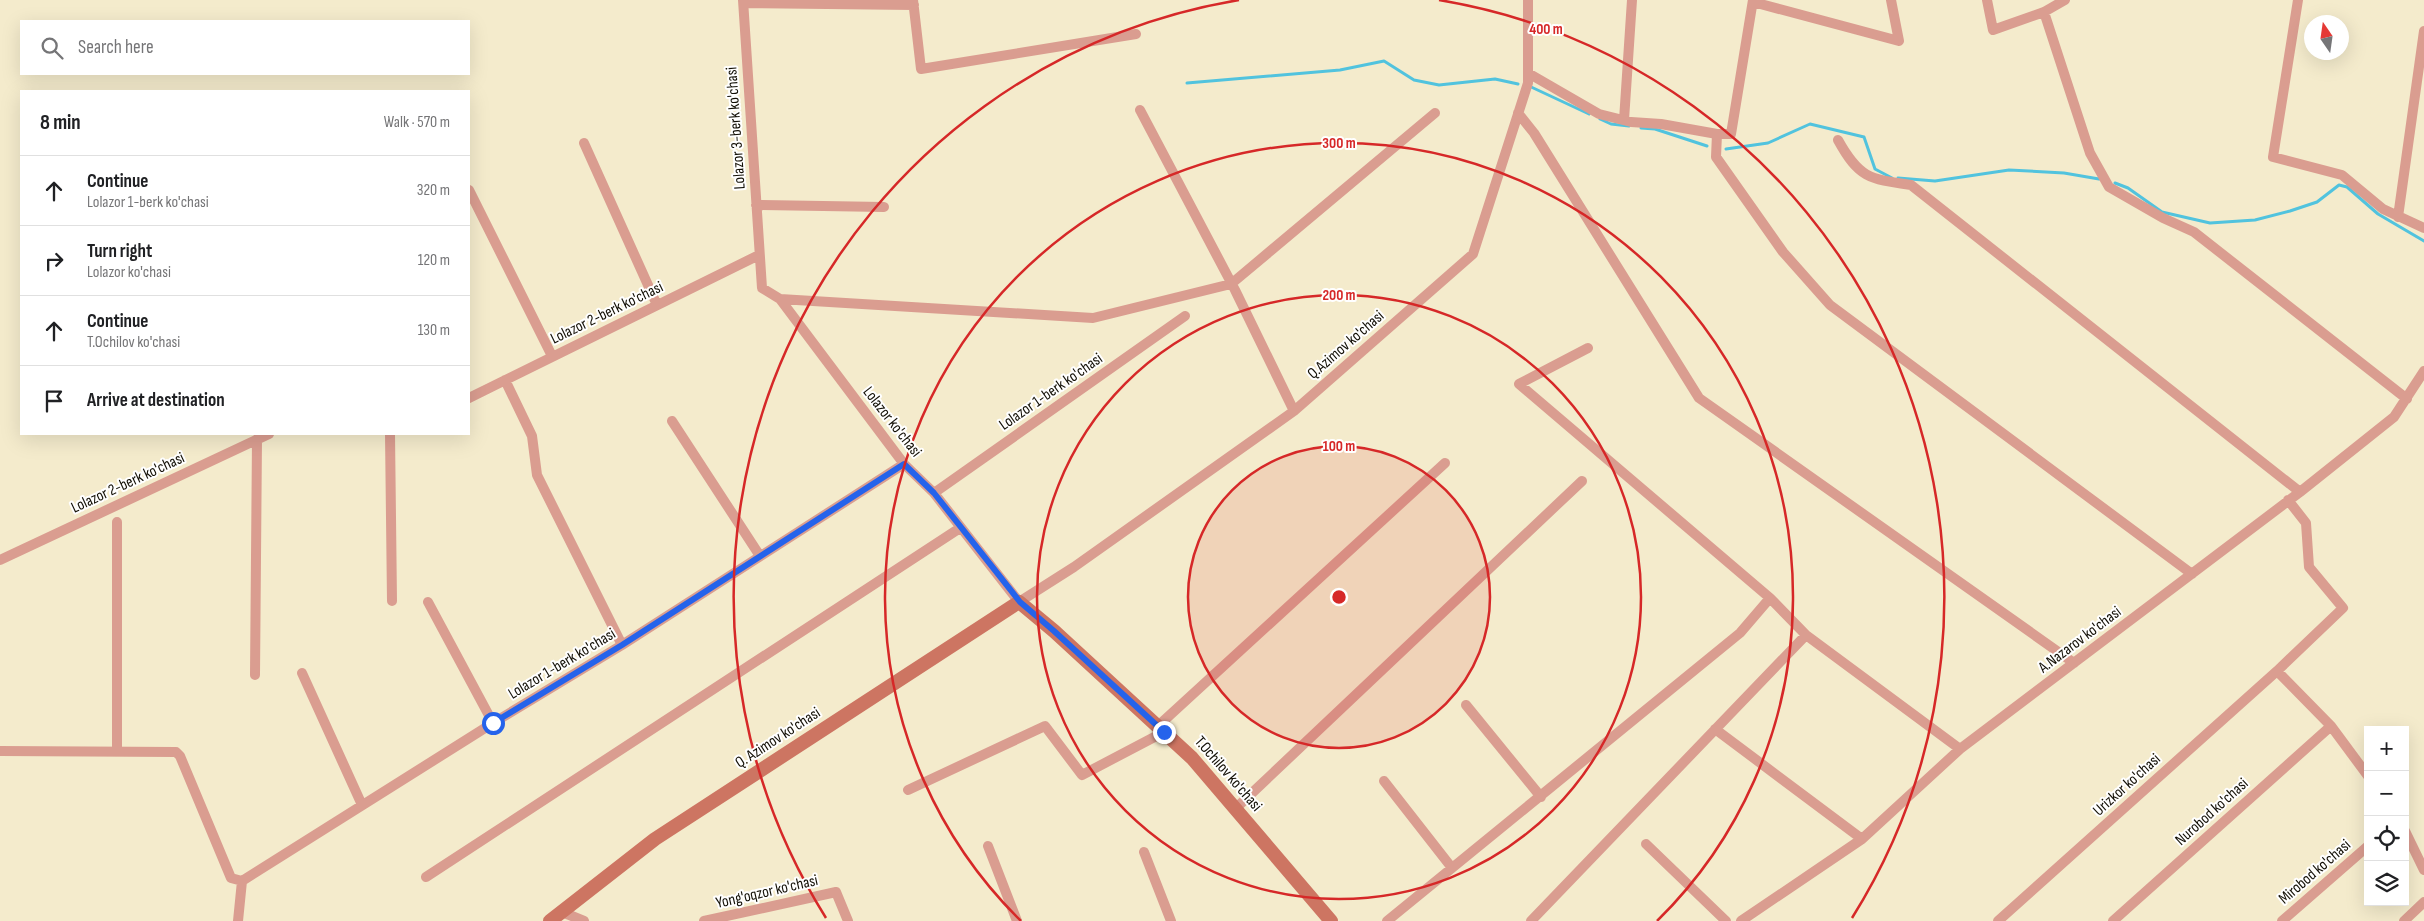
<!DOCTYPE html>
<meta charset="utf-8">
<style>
body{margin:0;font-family:"Sofia Sans Condensed",sans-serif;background:#f6f6f6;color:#202124}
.controls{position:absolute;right:15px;bottom:15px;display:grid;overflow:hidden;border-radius:0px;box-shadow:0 5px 20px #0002}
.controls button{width:45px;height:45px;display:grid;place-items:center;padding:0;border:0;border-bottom:1px solid #e0e0e0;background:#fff;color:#202124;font:25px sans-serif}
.compass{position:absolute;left:2304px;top:15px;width:45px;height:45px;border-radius:50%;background:#fff;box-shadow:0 5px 20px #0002;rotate:347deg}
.stop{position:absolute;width:15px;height:15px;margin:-11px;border:4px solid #2563eb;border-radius:50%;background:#fff}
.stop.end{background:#2563eb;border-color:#fff;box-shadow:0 1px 5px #0008}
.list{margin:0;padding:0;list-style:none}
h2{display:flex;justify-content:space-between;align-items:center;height:65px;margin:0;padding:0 20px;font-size:21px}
h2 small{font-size:16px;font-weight:400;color:#757577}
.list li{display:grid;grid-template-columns:32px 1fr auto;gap:15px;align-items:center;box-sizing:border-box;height:70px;padding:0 20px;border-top:1px solid #e0e0e0}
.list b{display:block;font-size:19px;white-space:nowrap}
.list p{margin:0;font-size:16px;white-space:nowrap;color:#757577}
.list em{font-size:16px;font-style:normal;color:#757577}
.icon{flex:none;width:28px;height:28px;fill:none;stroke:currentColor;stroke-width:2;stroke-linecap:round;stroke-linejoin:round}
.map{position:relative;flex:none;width:2424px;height:921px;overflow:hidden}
.search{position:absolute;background:#fff;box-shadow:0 5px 20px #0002;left:20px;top:20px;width:450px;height:55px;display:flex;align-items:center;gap:12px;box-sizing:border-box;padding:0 18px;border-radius:0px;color:#757577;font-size:19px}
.panel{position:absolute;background:#fff;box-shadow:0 5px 20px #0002;left:20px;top:90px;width:450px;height:345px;border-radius:0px}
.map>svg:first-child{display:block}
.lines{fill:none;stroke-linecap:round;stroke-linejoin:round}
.stream{stroke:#51c3de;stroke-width:3}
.street{stroke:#da9d90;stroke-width:10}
.secondary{stroke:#cd7562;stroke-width:14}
.route{stroke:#2563eb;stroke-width:6}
.ring{fill:none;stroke:#d62828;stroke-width:2.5}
.labels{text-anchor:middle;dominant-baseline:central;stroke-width:4;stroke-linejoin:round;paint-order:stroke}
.street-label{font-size:16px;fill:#120f05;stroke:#fff}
.centre{fill:#d62828;stroke:#fff;stroke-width:2.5}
.ring-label{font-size:15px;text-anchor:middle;font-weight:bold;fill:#d62828;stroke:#fff;stroke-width:4;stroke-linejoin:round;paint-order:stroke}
</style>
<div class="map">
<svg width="2424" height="921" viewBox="0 0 2424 921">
<rect width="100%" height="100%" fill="#f4ebcc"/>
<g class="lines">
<!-- stream -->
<path class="stream" d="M1187,83l153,-13 44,-9 30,19 25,5 56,-6 23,5
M1529,86l60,28
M1600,119l11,5 18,2
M1641,128l14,1 52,17
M1726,149l42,-6 42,-19 54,13 11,32 17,9
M1898,178l37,3 74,-11 55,3 35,6
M2115,183l13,5 34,24 48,11 45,-3 35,-9 27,-9 22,-17 8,2 31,27 46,27"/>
<!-- street -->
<path class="street" d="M743,0l19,288 18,11 124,165 30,29 85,109 55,-35 220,-156 179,-157 55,-171v-83
M913,0l8,69 215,-35
M1987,0l6,30 51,-18 21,-12
M2298,0l-25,157 69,18 41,34 41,19
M1753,2l146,39 -8,-41
M744,3l170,2
M2044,12l46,141 19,34 54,31 31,14 213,167
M1528,73l71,41 32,8 30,2 56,10h14l22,-134
M1140,110l95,180 59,121
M1518,113l16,20 165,265 375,265
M1624,120l8,-120
M1717,134l-1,23 67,95 47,53 362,269
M1838,140c21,38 31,39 73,45l389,307
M584,143l73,162
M469,190l83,166
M756,205l128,2
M2398,217l26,-186
M780,299l313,19 138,-34 204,-171
M1588,348l-69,36 251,214
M505,380l27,56 5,39 85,170
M469,398l290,-143
M672,421l88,135
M390,434l2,167
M934,493l251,-177
M0,560l269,-126
M428,602l65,121
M2277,671l54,55 37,50
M302,673l60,132
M255,675l2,-236
M1466,705l75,92
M1158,726l287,-263
M1715,729l147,110
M0,751l176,1 4,4 51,122 11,3
M117,751v-229
M1384,781l68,87
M908,790l137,-64 37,49 82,-43
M1235,809l347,-328
M2405,831l19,39
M1646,844l80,77
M988,846l29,75
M1144,852l27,69
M426,877l534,-349
M562,912l22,9
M238,921l4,-40 251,-158 129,-78 282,-181
M704,921l132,-29 12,29
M1387,921l353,-288 30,-35 36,37 154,114
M1531,921l275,-286
M1741,921l121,-82 98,-90 340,-257 94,-75 30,-46
M1998,921l279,-250 66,-63 -34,-41 -3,-44 -18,-23
M2113,921l218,-195
M2282,921l86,-75
M2404,921l20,-19"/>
<!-- secondary -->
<path class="secondary" d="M550,921l105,-82 364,-237 35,29 138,127 139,163"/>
</g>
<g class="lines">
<!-- route -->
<path class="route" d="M493,723l129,-78 282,-181 30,29 86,109 34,29 110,101"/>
</g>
<!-- distance rings -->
<circle cx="1339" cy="597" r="151" fill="#d62828" fill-opacity=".12"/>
<g class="ring">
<circle cx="1339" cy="597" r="151"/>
<circle cx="1339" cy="597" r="302"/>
<path d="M1021 921A454 454 0 1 1 1657 921"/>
<path d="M826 918A605 605 0 0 1 1239 0M1439 0A605 605 0 0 1 1852 918"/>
</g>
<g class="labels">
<!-- street labels -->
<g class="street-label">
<text transform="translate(736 128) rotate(-94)">Lolazor 3-berk ko'chasi</text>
<text transform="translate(607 313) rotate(-26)">Lolazor 2-berk ko'chasi</text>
<text transform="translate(1346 345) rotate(-41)">Q.Azimov ko'chasi</text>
<text transform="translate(1051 392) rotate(-35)">Lolazor 1-berk ko'chasi</text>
<text transform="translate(892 422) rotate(52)">Lolazor ko'chasi</text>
<text transform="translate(128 483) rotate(-25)">Lolazor 2-berk ko'chasi</text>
<text transform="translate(2080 640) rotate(-37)">A.Nazarov ko'chasi</text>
<text transform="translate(562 664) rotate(-31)">Lolazor 1-berk ko'chasi</text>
<text transform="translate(778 738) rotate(-33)">Q. Azimov ko'chasi</text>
<text transform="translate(1228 774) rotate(49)">T.Ochilov ko'chasi</text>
<text transform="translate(2127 785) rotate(-42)">Urizkor ko'chasi</text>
<text transform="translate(2212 812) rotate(-42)">Nurobod ko'chasi</text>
<text transform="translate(2315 872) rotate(-41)">Mirobod ko'chasi</text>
<text transform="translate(767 892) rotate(-13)">Yong'oqzor ko'chasi</text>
</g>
</g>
<circle cx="1339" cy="597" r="8" class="centre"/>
<g class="ring-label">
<text x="1546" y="34">400 m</text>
<text x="1339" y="148">300 m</text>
<text x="1339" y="300">200 m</text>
<text x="1339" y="451">100 m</text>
</g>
</svg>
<div class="controls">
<button>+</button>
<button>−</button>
<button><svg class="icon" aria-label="locate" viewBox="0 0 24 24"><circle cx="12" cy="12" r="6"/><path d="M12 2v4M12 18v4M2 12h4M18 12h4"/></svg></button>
<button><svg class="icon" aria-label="layers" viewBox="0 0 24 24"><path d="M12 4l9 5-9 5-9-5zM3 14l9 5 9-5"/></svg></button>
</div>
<svg class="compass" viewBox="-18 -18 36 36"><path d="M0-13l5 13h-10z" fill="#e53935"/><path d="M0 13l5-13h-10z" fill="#757577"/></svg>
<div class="stop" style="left:493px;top:723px"></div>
<div class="stop end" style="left:1164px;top:732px"></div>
<div class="search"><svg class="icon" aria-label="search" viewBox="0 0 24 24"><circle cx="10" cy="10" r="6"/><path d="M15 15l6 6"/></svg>Search here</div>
<section class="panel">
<h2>8 min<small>Walk · 570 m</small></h2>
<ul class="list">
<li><svg class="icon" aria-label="ahead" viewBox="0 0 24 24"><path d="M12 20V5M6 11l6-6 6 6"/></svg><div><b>Continue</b><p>Lolazor 1-berk ko'chasi</p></div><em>320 m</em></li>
<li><svg class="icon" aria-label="right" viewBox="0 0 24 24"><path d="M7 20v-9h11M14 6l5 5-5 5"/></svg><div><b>Turn right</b><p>Lolazor ko'chasi</p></div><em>120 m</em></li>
<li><svg class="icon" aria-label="ahead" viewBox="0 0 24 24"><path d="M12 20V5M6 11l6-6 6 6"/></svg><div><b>Continue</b><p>T.Ochilov ko'chasi</p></div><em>130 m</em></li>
<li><svg class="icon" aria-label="arrive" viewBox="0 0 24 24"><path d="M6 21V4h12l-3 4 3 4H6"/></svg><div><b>Arrive at destination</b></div></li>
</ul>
</section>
</div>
